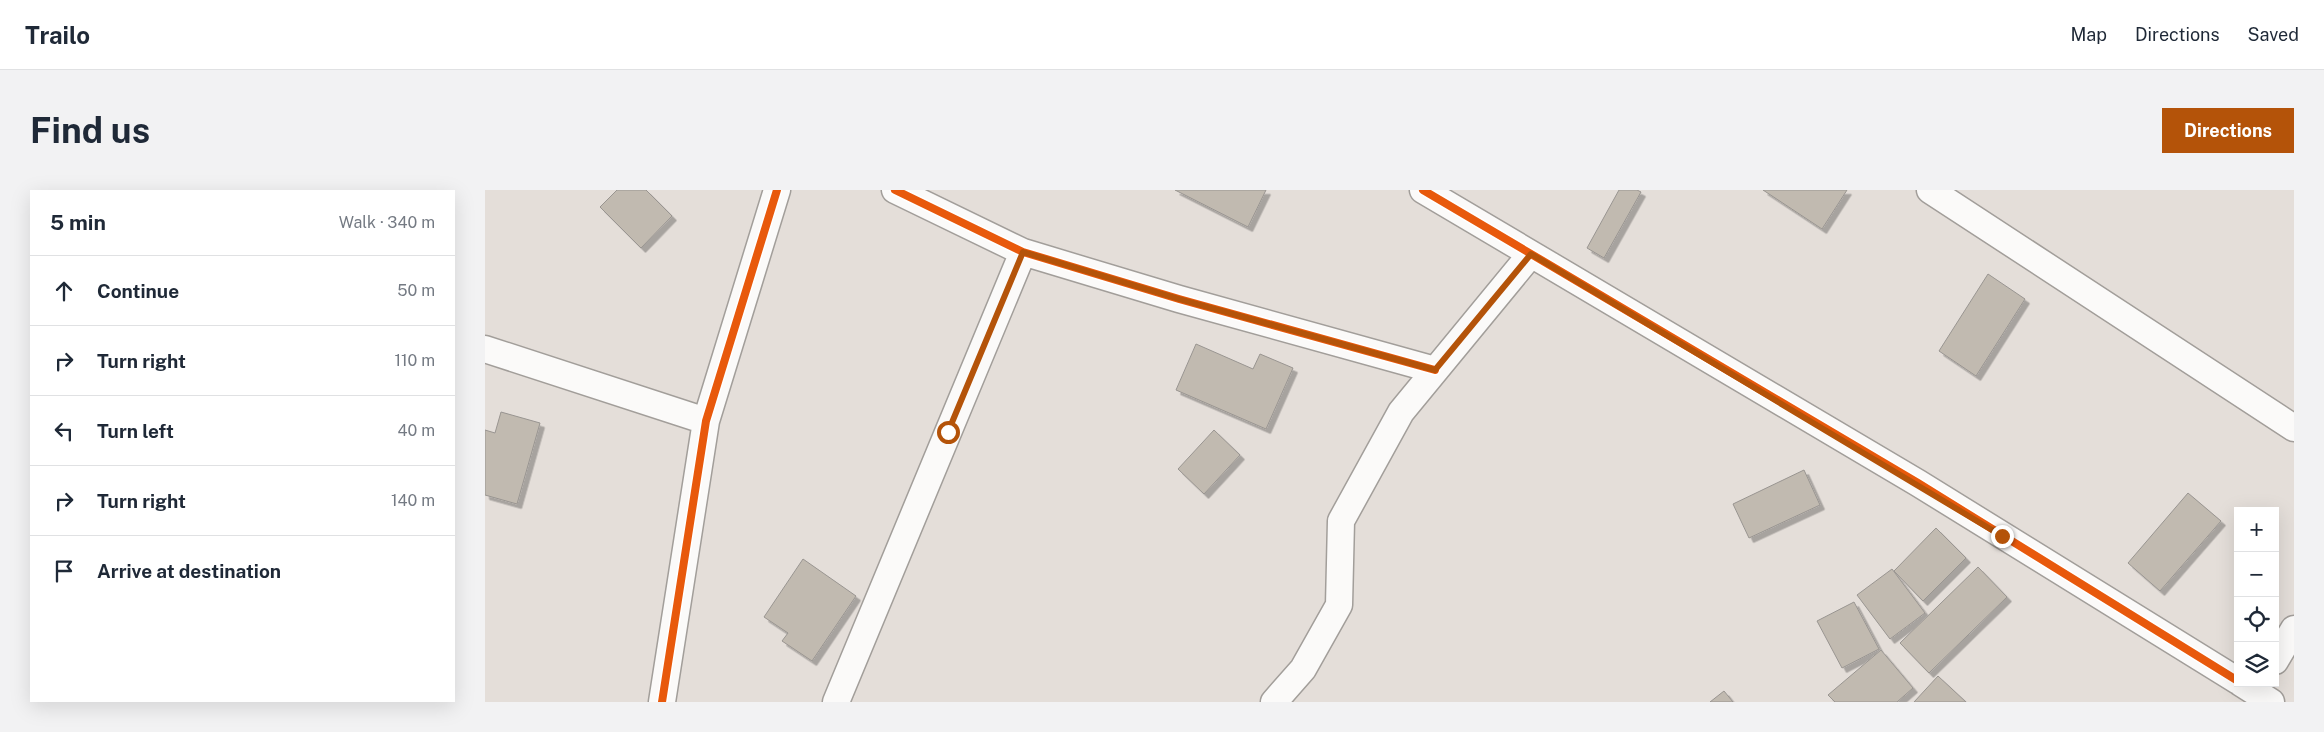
<!DOCTYPE html>
<meta charset="utf-8">
<style>
body{margin:0;font-family:"Public Sans",sans-serif;background:#f2f2f3;color:#1f2937}
.controls{position:absolute;right:15px;bottom:15px;display:grid;overflow:hidden;border-radius:0px;box-shadow:0 5px 20px #0002}
.controls button{width:45px;height:45px;display:grid;place-items:center;padding:0;border:0;border-bottom:1px solid #e0e1e3;background:#fff;color:#1f2937;font:25px sans-serif}
.stop{position:absolute;width:15px;height:15px;margin:-11px;border:4px solid #b45309;border-radius:50%;background:#fff}
.stop.end{background:#b45309;border-color:#fff;box-shadow:0 1px 5px #0008}
.list{margin:0;padding:0;list-style:none}
h2{display:flex;justify-content:space-between;align-items:center;height:65px;margin:0;padding:0 20px;font-size:21px}
h2 small{font-size:16px;font-weight:400;color:#747a83}
.list li{display:grid;grid-template-columns:32px 1fr auto;gap:15px;align-items:center;box-sizing:border-box;height:70px;padding:0 20px;border-top:1px solid #e0e1e3}
.list b{display:block;font-size:19px;white-space:nowrap}
.list em{font-size:16px;font-style:normal;color:#747a83}
.icon{flex:none;width:28px;height:28px;fill:none;stroke:currentColor;stroke-width:2;stroke-linecap:round;stroke-linejoin:round}
.map{position:relative;flex:none;width:1809px;height:512px;overflow:hidden;border-radius:0px}
header{display:flex;align-items:center;gap:30px;box-sizing:border-box;height:70px;padding:0 25px;background:#fff;border-bottom:1px solid #e0e1e3}
header strong{font-size:24px}
nav{display:flex;gap:28px;margin-inline-start:auto;font-size:18px}
.intro{display:flex;align-items:center;justify-content:space-between;box-sizing:border-box;height:120px;padding:0 30px}
h1{margin:0;font-size:35px}
.button{padding:12px 22px;border-radius:0px;background:#b45309;color:#fff;font-size:18px;font-weight:700}
main{display:flex;gap:30px;padding:0 30px}
aside{flex:1;background:#fff;border-radius:0px;box-shadow:0 5px 20px #0002}
.map>svg:first-child{display:block}
.building{fill:#c1bab0;stroke:#999591;filter:url(#shadow)}
.lines{fill:none;stroke-linecap:round;stroke-linejoin:round}
.minor-casing{stroke:#a29e9a;stroke-width:29}
.minor{stroke:#fbfaf9;stroke-width:26}
.cycleway-casing{stroke:#fff;stroke-width:11}
.cycleway{stroke:#e8590c;stroke-width:8}
.route{stroke:#b45309;stroke-width:6}
</style>
<header>
<strong>Trailo</strong>
<nav><a>Map</a><a>Directions</a><a>Saved</a></nav>
</header>
<div class="intro"><h1>Find us</h1><a class="button">Directions</a></div>
<main>
<aside>
<h2>5 min<small>Walk · 340 m</small></h2>
<ul class="list">
<li><svg class="icon" aria-label="ahead" viewBox="0 0 24 24"><path d="M12 20V5M6 11l6-6 6 6"/></svg><div><b>Continue</b></div><em>50 m</em></li>
<li><svg class="icon" aria-label="right" viewBox="0 0 24 24"><path d="M7 20v-9h11M14 6l5 5-5 5"/></svg><div><b>Turn right</b></div><em>110 m</em></li>
<li><svg class="icon" aria-label="left" viewBox="0 0 24 24"><path d="M17 20v-9H6M10 6l-5 5 5 5"/></svg><div><b>Turn left</b></div><em>40 m</em></li>
<li><svg class="icon" aria-label="right" viewBox="0 0 24 24"><path d="M7 20v-9h11M14 6l5 5-5 5"/></svg><div><b>Turn right</b></div><em>140 m</em></li>
<li><svg class="icon" aria-label="arrive" viewBox="0 0 24 24"><path d="M6 21V4h12l-3 4 3 4H6"/></svg><div><b>Arrive at destination</b></div></li>
</ul>
</aside>
<div class="map">
<svg width="1809" height="512" viewBox="0 0 1809 512">
<defs>
<filter id="shadow"><feDropShadow dx="4.5" dy="4.5" stdDeviation="0" flood-color="#0004"/></filter>
</defs>
<rect width="100%" height="100%" fill="#e4ded9"/>
<!-- building -->
<path class="building" d="M132,0h29l26,26 -31,32 -41,-41z
M690,0h91l-18,37z
M1134,0h18l4,2 -37,66 -17,-10z
M1278,0h84l-25,39z
M1503,84l37,25 -49,77 -37,-25z
M711,154l57,25 7,-15 33,14 -27,61 -90,-39z
M16,222l39,11 -23,81 -32,-9v-65l10,3z
M729,240l26,25 -36,39 -26,-25z
M1319,280l16,35 -71,33 -16,-34z
M1703,303l33,28 -61,70 -32,-28z
M1451,338l30,30 -43,43 -29,-30z
M318,369l53,37 -44,65 -30,-20 6,-8 -24,-16z
M1493,377l29,30 -78,76 -29,-30z
M1407,379l33,44 -35,26 -33,-44z
M1369,412l25,47 -37,19 -25,-47z
M1396,460l32,38 -16,14h-62l-7,-7z
M1453,486l28,26h-52z
M1239,501l9,11h-23z"/>
<g class="lines">
<!-- minor casing -->
<g class="minor-casing">
<path id="minor" d="M410,0l128,62 156,47 256,71
M938,0l495,293 320,198
M1445,0l364,238
M0,159l221,72
M1790,471l19,-32
M1756,493l30,19
M177,512l44,-281 71,-231
M351,512l187,-450
M789,512l29,-33 36,-64 2,-84 60,-109 130,-158"/>
</g>
<!-- minor -->
<use href="#minor" class="minor"/>
<!-- cycleway casing -->
<g class="cycleway-casing">
<path id="cycleway" d="M410,0l128,62 156,47 256,71
M938,0l495,293 320,198
M177,512l44,-281 71,-231"/>
</g>
<!-- cycleway -->
<use href="#cycleway" class="cycleway"/>
</g>
<g class="lines">
<!-- route -->
<path class="route" d="M463,242l75,-180 156,47 256,71 96,-116 471,282"/>
</g>
</svg>
<div class="controls">
<button>+</button>
<button>−</button>
<button><svg class="icon" aria-label="locate" viewBox="0 0 24 24"><circle cx="12" cy="12" r="6"/><path d="M12 2v4M12 18v4M2 12h4M18 12h4"/></svg></button>
<button><svg class="icon" aria-label="layers" viewBox="0 0 24 24"><path d="M12 4l9 5-9 5-9-5zM3 14l9 5 9-5"/></svg></button>
</div>
<div class="stop" style="left:463px;top:242px"></div>
<div class="stop end" style="left:1517px;top:346px"></div>
</div>
</main>
